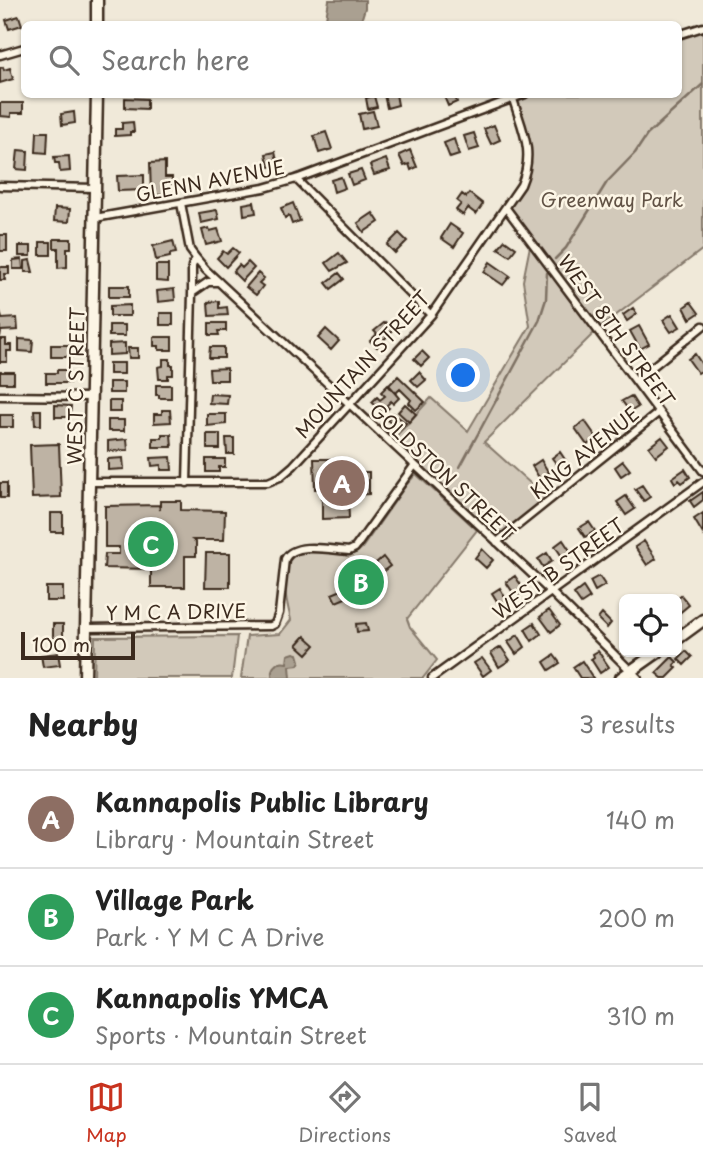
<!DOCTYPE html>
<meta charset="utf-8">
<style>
body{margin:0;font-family:"Playpen Sans",sans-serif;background:#f6f6f6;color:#222}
.controls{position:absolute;right:21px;bottom:21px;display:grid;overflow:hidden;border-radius:10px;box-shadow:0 2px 5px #0004}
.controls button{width:63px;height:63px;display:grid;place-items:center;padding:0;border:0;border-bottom:2px solid #e0e0e0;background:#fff;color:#222;font:35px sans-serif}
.scale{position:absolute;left:21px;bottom:18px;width:114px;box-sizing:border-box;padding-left:7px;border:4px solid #3b2a1e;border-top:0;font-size:19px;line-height:24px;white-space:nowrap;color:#3b2a1e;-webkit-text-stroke:5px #fcf5e5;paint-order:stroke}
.you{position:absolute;left:464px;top:376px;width:24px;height:24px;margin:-18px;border:5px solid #fff;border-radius:50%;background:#1a73e8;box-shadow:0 0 0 10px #1a73e833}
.badge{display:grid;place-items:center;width:46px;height:46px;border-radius:50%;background:#c8321e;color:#fff;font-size:23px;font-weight:700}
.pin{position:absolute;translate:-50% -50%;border:4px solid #fff;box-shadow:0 2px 7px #0006}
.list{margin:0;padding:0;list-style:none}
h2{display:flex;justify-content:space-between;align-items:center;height:91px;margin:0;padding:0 28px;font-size:30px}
h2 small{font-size:23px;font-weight:400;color:#767676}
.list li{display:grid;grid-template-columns:46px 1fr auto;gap:21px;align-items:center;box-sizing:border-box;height:98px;padding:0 28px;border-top:2px solid #e0e0e0}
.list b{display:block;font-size:26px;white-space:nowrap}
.list p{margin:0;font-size:23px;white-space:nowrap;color:#767676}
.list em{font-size:23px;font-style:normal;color:#767676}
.icon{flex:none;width:38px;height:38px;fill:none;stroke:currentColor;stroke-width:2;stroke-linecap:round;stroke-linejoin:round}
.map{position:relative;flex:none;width:703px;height:678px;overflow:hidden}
.search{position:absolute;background:#fff;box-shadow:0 2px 5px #0004;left:21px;right:21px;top:21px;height:77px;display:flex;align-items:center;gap:18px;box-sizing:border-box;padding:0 24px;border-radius:10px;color:#767676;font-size:26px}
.sheet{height:385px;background:#fff}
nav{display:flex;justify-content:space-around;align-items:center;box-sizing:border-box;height:98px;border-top:2px solid #e0e0e0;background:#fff;font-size:19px;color:#767676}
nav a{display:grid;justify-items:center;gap:4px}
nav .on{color:#c8321e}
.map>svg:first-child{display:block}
.green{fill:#d2c9ba;stroke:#867a6c;stroke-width:2}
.water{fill:#aaa091;stroke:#7e7163;stroke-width:2}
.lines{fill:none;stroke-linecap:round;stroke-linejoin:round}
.stream{stroke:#7e7163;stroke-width:2.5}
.building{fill:#beb3a4;stroke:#3b2a1e;stroke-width:2}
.street-casing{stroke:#3b2a1e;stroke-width:11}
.secondary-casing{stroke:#3b2a1e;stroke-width:15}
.street{stroke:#fcf5e5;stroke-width:6}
.secondary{stroke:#fcf5e5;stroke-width:10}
.labels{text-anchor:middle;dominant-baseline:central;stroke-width:5;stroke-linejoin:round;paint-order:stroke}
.street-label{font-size:19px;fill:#3b2a1e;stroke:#fcf5e5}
.park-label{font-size:19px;fill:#615245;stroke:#fcf5e5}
</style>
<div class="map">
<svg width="703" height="678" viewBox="0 0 703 678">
<rect width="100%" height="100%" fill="#f0e9d9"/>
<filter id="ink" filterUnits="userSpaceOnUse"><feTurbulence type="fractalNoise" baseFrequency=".0143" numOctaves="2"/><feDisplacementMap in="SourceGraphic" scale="14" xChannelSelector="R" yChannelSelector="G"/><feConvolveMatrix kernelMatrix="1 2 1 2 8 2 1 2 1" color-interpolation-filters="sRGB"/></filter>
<g filter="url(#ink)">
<!-- green -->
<path class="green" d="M703,27v222l-105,80 -114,113 65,58 -52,42 -107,-99 41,-45 37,33 62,-105 -7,-45 8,-40 -25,-33 16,-27 7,-28 -16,-54 12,-5h153l1,-59z
M416,474l61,56 -70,89 3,8 27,33 -14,18h-182l6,-42 33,-2 11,-14c-5,-20 -12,-48 2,-66l12,-2 51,1 6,-5 45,-64z
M237,636l-5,42h-138l1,-41z"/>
<!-- water -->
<path class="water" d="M329,0h36v8l-5,16h-35z
M294,653l4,1 2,7 -2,4 -8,1 1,12h-18c-4,-11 4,-17 14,-15l1,-8z"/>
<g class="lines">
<!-- stream -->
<path class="stream" d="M555,259l11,-11 41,-66 28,-29 12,-18 56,-51
M460,467l79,-146 7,-22 1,-26"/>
</g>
<!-- building -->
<path class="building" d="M19,16l3,9 -13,4 -3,-9z
M3,67l1,3 6,-2 3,11 -13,4v-15z
M396,94l2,11 -11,3 -3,-13z
M443,94h11l3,8 -9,4z
M374,96l3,11 -9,2 -2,-11z
M125,98l22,1v10l-22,-1z
M0,103h23v10h-12v4l-11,-1z
M373,111l4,15 -15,3 -3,-15z
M74,112l1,11 -13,2 -1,-11z
M133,122l1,10h-4v3l-15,1v-7h7v-6z
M494,125l6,15 -9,4 -7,-15z
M37,132h11l-1,21 -11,-1z
M326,132l6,17 -13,4 -5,-17z
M474,133l5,15 -10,3 -5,-15z
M454,139l5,16 -9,3 -6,-15z
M18,150l10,1 -1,19 -11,-1z
M410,150l7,17 -6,3 -2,-6 -5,2 -5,-11z
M275,152l3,13 -9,2 -3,-13z
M69,156l1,15 -10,1 -1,-9h-4l-1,-6z
M386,159l4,11 -16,5 -4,-10z
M165,162v15h7v7h-7v11h-14l-1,-32z
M361,170l4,10 -13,5 -4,-11z
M144,175v15l-26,1 -1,-15z
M341,177l4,11 -11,4 -3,-12z
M469,193l14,11 -7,10 -8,-6 -5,7 -7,-5 5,-6 -4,-3 5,-7 4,3z
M254,202l2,11 -12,2 -1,-11z
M293,203l7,18 -8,3 -3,-8 -4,2 -4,-10z
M55,208l15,1 -1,13 -15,-1z
M217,210l2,9 -18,4 -2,-10z
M373,213l6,9 -15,10 -6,-9z
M450,224l13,9 -9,14 -13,-9z
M209,228l1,3 8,-2 4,12 -16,4 -4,-15z
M399,233l8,8 -12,12 -8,-8z
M0,235h7v16h-7z
M54,239h17v9h-4v19l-9,1v-20h-4z
M505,240l11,8 -6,8 -12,-8z
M173,241l3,12 -6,1v3l-14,3 -3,-14z
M40,242h11v13h-11z
M19,246h12v10h-12z
M233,248l6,5 -13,14 -9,-9 6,-7 4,3z
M339,253l8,10 -15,8 -6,-8z
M22,259l1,10h-10v-9z
M30,260l3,12h-8v-11z
M248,262l6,6 -12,13 -9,-9 6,-7 3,3z
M490,262l20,14 -7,9 -19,-13z
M156,265h12v17l-12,-1z
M0,267h9v7h-5l1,6h-5z
M258,273l6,5 -5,5 4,3 -7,9 -10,-8z
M339,273l5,6 -13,10 -5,-6z
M109,286h20v11h-20z
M174,289l1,11 -17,2 -1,-11z
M219,301v7l8,-1 1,8 -19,1 -1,-14z
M691,302l8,11 -9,6 -6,-12z
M130,305v11h-20v-10z
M633,308l4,6 -10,7 -4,-6z
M0,311l2,8 15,-1 1,12 -17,1 -1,6z
M160,313h13v12h-13z
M672,314l8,13 -9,5 -8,-12z
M385,322l8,8 -16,17 -7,-6 7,-7 -3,-3z
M209,323h17v8h-8l1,4h-10z
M109,325h16v11h-16z
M639,326l10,18 -9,5 -10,-18z
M326,329l13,12 -8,9 -13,-12z
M154,337h18v13h-13v-4h-5z
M0,339h6v6h5v6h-4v11h-7z
M19,339l14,1 -1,12 -13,-1z
M125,343v11l-16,1v-11z
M51,345h21v12h-21z
M210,347h14v11h-15z
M128,348h10v10h-9z
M422,351l7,7 -8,8 -7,-7z
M695,354l8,12v4l-5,3 -10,-14z
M163,359h7v6h3v10h-5v4h-9l-1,-12 5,-1z
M109,363h15v11h-15z
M227,368v12h-17l-1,-11z
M57,370h12v13h-23v-10h11z
M0,372h14v11h-14z
M419,372l7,8 -8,7 -7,-7z
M398,376l27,26 -9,8 -7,-7 2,-3 -11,-11 -4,4 -7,-8z
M109,382h15v11h-15z
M156,385h15v13h-12v-3h-3z
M388,385l11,13 -6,6 -2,-3 -5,5 3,2 -6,6 -11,-12 5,-5 3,3 5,-4 -4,-4z
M210,394l18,1 -1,9 -18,-1z
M631,396l7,11 -8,5 -8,-11z
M109,401h12v11h-12z
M405,404l11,10 -7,8 -11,-10z
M55,405l16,1 -1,11h-15z
M34,410h7v15h-6z
M162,410h8l1,12 -17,1v-9h8z
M393,413l13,10 -6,7 -13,-10z
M207,414h19v10l-19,2z
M0,415h13v12h-13z
M108,420h16v11h-16z
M585,421l12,17 -10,7 -12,-17z
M162,434h9l1,13h-19v-9h9z
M207,434h13v15h-13z
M662,437l7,9 -13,10 -7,-9z
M226,438h8v16h-7z
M127,439l1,11 -20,1v-10z
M59,444l2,53 -29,1 -2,-53z
M560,452l6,9 -8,5 -6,-8z
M171,457l1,13h-11v-5l-9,1 -1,-8z
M123,458l1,11 -16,1v-11z
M206,459h19v8h-6v5h-13z
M314,459h25v18h2l1,-5h27v22l-21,1 1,23 -27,1v-23l3,1v-8h-10z
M541,460l8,13 -9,6 -8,-13z
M623,461l7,9 -9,6 -6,-9z
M685,469l5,8 -8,6 -3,-3 -4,3 -3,-5z
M0,483h7v15h-7z
M642,485l8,12 -6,4 -9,-12z
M703,492v8l-9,7 -4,-6z
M626,496l9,13 -9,6 -9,-13z
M160,501h21v9l44,1 -1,29h-31l3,2v14h-11v31h-34v-18l-47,-1 1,-14h14v-7h-14v-41l54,-1 1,5z
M51,513h12v19h-12z
M703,513v21l-9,-15z
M589,522l6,9 -10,6 -6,-9z
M563,540l8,12 -8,6 -8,-12z
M644,541l12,18 -9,6 -12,-18z
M482,549l11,11 -7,8 -11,-10z
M206,553h24v34h-25z
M547,553l5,8 -9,6 -5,-8z
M383,557l7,9 -8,6 -6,-9z
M355,566l22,12 -5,8 -21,-11z
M515,576l10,15 -9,6 -10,-15z
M599,576l6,9 -10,6 -5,-10z
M351,586l4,8 -19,8 -4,-8z
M46,587h17v14h-17z
M583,587l7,11 -9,6 -7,-10z
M500,588l7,13 -7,5 -8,-13z
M681,595l8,10 -12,10 -1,-16z
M549,610l11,15 -9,7 -11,-15z
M602,614l9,9 -4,5 -9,-9z
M366,623l2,8 -11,1 -1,-8z
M534,623l7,11 -9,7 -7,-12z
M53,624h10v14h-10z
M518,635l7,12 -9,7 -8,-12z
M305,636l10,9 -8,9 -10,-9z
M501,647l9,13 -11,7 -8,-14z
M598,651l11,16 -9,6 -9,-14 3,-2 -1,-3z
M686,651l6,6 -8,8 -6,-6z
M58,653l2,12 -17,2 -2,-12z
M554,655l6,8 -11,7 -5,-8z
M672,657l5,5 -3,3 3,3 -10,10h-5l-6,-5z
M482,658l9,12 -8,6 -9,-13z
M582,661l11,17h-13l-7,-11z"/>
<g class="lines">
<!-- street casing -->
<g class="street-casing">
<path id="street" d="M678,35l25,-8
M0,55l24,-7
M296,179l135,136
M0,186l96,2
M181,203l9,47 6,8 -4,8v27
M506,208l197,263
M95,218l169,-30 32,-9 229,-85
M196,258l10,12 346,323 86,85
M636,380l67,-54
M0,396l92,1
M90,482h178l12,-5 13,-11 138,-151 90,-130c14,-33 2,-53 -8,-86
M187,483l5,-190 16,-11h11
M497,542l161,-129
M87,628l184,-2 4,-2 4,-11 6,-54c10,-18 46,-9 64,-8l6,-3 59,-82
M432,678l271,-196"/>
</g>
<!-- secondary casing -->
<g class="secondary-casing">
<path id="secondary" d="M97,24v-24
M677,639l26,-19
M85,678l12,-584
M621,678l37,-26"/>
</g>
<!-- street -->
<use href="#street" class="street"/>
<!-- secondary -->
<use href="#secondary" class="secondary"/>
</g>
</g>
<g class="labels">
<!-- street labels -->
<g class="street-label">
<text transform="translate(210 180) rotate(-11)">GLENN AVENUE</text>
<text transform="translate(617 330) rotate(54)">WEST 8TH STREET</text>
<text transform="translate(362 364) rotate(-48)">MOUNTAIN STREET</text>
<text transform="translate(75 386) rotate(-89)">WEST C STREET</text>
<text transform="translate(584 452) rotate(-39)">KING AVENUE</text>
<text transform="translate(443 471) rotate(43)">GOLDSTON STREET</text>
<text transform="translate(558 568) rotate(-36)">WEST B STREET</text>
<text transform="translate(176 611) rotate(-1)">Y M C A DRIVE</text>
</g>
<!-- park labels -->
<g class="park-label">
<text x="612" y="199">Greenway Park</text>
</g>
</g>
</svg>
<div class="controls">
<button><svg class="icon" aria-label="locate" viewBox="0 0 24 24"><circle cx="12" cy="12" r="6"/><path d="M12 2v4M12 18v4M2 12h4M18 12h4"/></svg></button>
</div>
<div class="scale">100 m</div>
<div class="you"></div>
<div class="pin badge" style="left:342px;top:483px;background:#8d6e63">A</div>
<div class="pin badge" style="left:361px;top:582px;background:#2e9e5b">B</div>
<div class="pin badge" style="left:151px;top:544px;background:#2e9e5b">C</div>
<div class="search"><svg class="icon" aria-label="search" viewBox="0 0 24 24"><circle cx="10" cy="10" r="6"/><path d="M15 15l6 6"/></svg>Search here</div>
</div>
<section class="sheet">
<h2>Nearby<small>3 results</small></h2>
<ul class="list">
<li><span class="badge" style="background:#8d6e63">A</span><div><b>Kannapolis Public Library</b><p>Library · Mountain Street</p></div><em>140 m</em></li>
<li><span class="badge" style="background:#2e9e5b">B</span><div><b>Village Park</b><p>Park · Y M C A Drive</p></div><em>200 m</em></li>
<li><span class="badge" style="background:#2e9e5b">C</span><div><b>Kannapolis YMCA</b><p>Sports · Mountain Street</p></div><em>310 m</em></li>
</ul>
</section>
<nav>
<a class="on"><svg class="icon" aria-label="map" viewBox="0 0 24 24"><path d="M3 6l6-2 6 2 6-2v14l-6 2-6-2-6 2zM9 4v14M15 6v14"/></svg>Map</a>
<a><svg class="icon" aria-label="directions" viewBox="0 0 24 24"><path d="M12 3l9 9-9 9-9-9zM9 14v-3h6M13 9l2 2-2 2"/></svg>Directions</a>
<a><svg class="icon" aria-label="saved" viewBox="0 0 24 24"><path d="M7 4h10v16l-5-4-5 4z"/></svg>Saved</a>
</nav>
